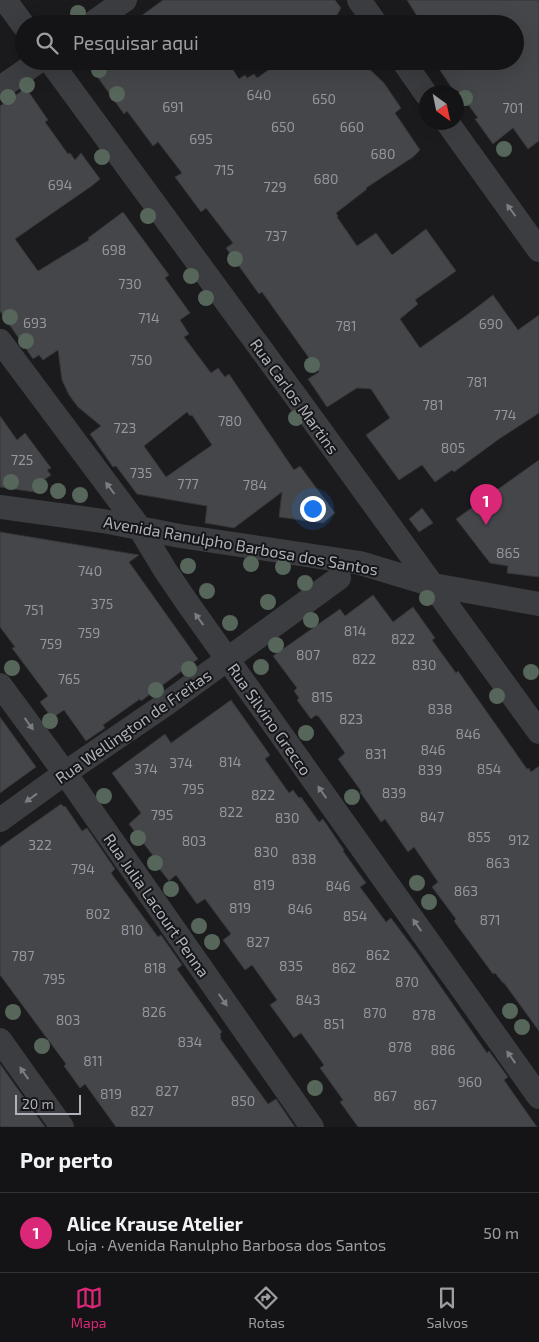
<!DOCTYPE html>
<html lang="pt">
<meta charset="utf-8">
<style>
body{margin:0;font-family:"Exo 2",sans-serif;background:#212123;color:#f1f3f6}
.compass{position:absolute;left:419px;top:85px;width:45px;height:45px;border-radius:50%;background:#141416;box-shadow:0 5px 20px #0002;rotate:147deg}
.scale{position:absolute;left:15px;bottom:12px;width:66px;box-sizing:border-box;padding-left:5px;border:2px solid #afb2bb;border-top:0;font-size:14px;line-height:18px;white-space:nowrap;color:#afb2bb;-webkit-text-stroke:4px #161618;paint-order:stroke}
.you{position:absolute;left:312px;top:508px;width:18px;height:18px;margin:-12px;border:4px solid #fff;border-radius:50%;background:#1a73e8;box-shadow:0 0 0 8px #1a73e833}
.badge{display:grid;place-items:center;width:32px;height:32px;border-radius:50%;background:#db2777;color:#fff;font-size:16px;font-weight:700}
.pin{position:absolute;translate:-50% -41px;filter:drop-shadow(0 1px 2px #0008)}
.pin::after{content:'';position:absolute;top:26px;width:18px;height:15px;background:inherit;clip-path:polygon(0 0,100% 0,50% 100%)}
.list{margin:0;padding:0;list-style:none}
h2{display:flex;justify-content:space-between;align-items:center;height:65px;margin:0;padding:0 20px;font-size:21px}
h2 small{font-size:16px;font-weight:400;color:#9d9ea1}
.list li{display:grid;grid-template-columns:32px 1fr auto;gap:15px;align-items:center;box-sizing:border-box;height:80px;padding:0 20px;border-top:1px solid #333335}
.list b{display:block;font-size:19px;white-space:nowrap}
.list p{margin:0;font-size:16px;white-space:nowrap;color:#9d9ea1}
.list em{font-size:16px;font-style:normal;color:#9d9ea1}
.icon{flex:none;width:28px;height:28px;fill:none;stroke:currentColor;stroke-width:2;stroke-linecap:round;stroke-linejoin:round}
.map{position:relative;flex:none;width:539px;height:1127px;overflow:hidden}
.search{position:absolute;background:#141416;box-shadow:0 5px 20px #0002;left:15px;right:15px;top:15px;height:55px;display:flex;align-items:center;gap:12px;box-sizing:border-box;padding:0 18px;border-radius:28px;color:#9d9ea1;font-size:19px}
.sheet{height:145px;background:#141416}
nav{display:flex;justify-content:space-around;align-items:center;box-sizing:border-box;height:70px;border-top:1px solid #333335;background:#141416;font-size:14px;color:#9d9ea1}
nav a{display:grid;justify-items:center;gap:2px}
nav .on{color:#db2777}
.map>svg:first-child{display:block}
.building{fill:#45464a;stroke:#353539;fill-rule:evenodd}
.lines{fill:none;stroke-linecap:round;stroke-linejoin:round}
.street{stroke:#3c3d41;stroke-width:24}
.tree{fill:#57665a}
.oneway{fill:#7b7d84}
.labels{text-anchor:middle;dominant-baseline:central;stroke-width:4;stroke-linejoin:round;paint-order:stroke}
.number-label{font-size:14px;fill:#94979f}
.street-label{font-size:16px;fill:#afb2bb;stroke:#161618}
</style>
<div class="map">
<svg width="539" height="1127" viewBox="0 0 539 1127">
<rect width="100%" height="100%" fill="#1b1b1d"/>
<!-- building -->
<path class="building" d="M163,0h172l6,8 -9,16h-202z
M407,0h132v141l-11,8 -15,-21 -20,16 -18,-25 3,-1 -20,-27 -5,-1 -19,-29h81v-37h-93z
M86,61h141l12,18 6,-4 2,3 7,-4 3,4 24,-17h80l23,22 17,25 -6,5 25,37 -7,7 -47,31 1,1 -31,24 2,3 -1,1 20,29 19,-13 16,22 34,-26 30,42 -41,29 3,4 -18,15 20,29 44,-31 29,-22 25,35 21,-15v98l-40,26 -45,33 -2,-2 -17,12 -13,-17 -23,15 -33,-45 24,-17 -19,-29 -14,-1 -30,19 -19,-28 11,-7 -57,-80 -3,2 -33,-46 7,-5 -27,-35 -5,4 -26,-35 7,-4 -24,-31 -5,4 -26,-35 -3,3z
M26,88l22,32 -3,2 23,32 2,-1 5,7 6,-7 19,26 -7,6 -78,54 23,32 51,-31 -1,-2 35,-26 46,63 -4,3 25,35 -10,7 9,14 -5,3 27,36 7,-5 7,9 4,-3 65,96 6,-4 35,47 -12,10 -44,-6 3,-25 -48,36 -29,-5 2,-17 -70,-12 -21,-28 -3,1 -23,-33 11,-8 -23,-19 -9,-12 -7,-15 -4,-30 -15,10 -4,-5 -6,4 -33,-48v-205zM187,412l3,4 2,-1 20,30 -46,32 -22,-31z
M0,416l17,24 8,-7 26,35 -4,2 4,5 -10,7v11l-41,-6z
M539,460v117l-32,-4 1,-7 -18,-3 -34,-44z
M422,508l11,15 -14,9 -10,-13z
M0,532l139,23 -10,7 69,97 -57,42 -1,-2 -37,26 2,3 -19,13 -22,-31 -12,8 -12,-16 8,-6 -36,-48 3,-1 -15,-20z
M373,595l20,27 20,-15 22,31 -3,2 24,33 2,-2 69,98 2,-1 2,4 8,-6v265l-35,-48h-1l-8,-10 -2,1 -39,-53 2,-2 -24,-32 6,-5 -24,-35 -6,5 -23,-33 -4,3 -21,-30 1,-1 -23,-32 7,-6 -26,-36 -3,-2 -5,4 -14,-19 2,-2 -5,-7 3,-3 -24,-32 67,-47 5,7z
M231,700l39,55 -5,4 24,34 4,-3 6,8 2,-1 18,25 4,-3 21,31 -1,1 23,32 -6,4 26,35 5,-4 27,36 69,99 2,-2 19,26 -4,3 33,47h-179l-18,-25 3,-2 -23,-32 4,-3 -23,-32 -7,5 -24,-33 7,-5 -25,-35 -7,5 -22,-30 8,-6 -26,-35 -8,5 -21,-29 -7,6 -11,-14 2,-2 -31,-41 12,-11 -29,-40 53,-39 6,9z
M0,717l36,50 -36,26z
M61,804l3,3 1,-1 17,25 5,-3 28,41 -4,4 47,64 3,-2 21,30 -5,4 45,63 -2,2 1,3 -1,1 48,66 8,-5 19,28h-179l-31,-43 -5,4 -16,-22 2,-2 -66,-89v-128z
M0,1064l45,63h-45z"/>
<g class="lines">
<!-- street -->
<path class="street" d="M5,0l19,26
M359,0l17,24
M91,24l34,-24
M50,61l260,355 229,316
M403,61l23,33
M0,88l39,-27
M447,122l92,128
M0,341l139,186 26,43 21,31 353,496
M0,507l103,14 77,15 180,27 73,22 106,19
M0,685l65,88 247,354
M0,820l65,-47 101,-69 173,-126
M0,1040l62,87"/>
</g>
<!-- trees -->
<g class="tree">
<circle cx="78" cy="13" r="8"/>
<circle cx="99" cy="70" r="8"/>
<circle cx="27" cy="85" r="8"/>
<circle cx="117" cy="94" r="8"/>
<circle cx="8" cy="97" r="8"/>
<circle cx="465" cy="98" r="8"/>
<circle cx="504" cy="149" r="8"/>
<circle cx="102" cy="157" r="8"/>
<circle cx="148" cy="216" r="8"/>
<circle cx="235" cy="259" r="8"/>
<circle cx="191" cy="276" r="8"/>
<circle cx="206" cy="298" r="8"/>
<circle cx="10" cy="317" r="8"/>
<circle cx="26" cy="341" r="8"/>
<circle cx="312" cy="365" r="8"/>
<circle cx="296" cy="418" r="8"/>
<circle cx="11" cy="482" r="8"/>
<circle cx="40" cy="486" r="8"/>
<circle cx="58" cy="491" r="8"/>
<circle cx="80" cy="495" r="8"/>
<circle cx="251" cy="564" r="8"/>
<circle cx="188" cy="566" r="8"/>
<circle cx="283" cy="567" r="8"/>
<circle cx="305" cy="583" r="8"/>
<circle cx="207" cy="591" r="8"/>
<circle cx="427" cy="598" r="8"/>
<circle cx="268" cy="602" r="8"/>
<circle cx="311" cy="620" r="8"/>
<circle cx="230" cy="623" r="8"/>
<circle cx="276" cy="645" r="8"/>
<circle cx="261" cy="667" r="8"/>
<circle cx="12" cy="668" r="8"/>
<circle cx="189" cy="669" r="8"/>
<circle cx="531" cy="672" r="8"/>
<circle cx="156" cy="690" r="8"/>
<circle cx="497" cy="696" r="8"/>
<circle cx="50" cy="721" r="8"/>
<circle cx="306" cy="733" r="8"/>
<circle cx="104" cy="796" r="8"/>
<circle cx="352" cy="797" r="8"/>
<circle cx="138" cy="838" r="8"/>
<circle cx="155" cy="863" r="8"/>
<circle cx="417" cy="883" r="8"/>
<circle cx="171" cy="889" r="8"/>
<circle cx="429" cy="902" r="8"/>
<circle cx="199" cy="926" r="8"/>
<circle cx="212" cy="942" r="8"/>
<circle cx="510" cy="1011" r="8"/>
<circle cx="13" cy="1012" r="8"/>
<circle cx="522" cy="1027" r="8"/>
<circle cx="42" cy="1046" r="8"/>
<circle cx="315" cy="1088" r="8"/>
</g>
<!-- one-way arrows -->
<defs><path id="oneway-solid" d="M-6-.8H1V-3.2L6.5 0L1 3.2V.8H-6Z" transform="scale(1.25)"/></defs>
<g class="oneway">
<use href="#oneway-solid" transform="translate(511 210) rotate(-126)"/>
<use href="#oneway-solid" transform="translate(110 488) rotate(-127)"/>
<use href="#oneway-solid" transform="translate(199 619) rotate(-126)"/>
<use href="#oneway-solid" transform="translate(29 724) rotate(54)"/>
<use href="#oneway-solid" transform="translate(322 792) rotate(-125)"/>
<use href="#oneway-solid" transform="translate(31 798) rotate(144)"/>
<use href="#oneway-solid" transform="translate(417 925) rotate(-125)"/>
<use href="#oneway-solid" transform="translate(223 1000) rotate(55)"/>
<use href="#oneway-solid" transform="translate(511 1057) rotate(-125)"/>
<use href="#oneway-solid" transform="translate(24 1073) rotate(-125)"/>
</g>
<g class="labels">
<!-- number labels -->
<g class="number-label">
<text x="259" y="94">640</text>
<text x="324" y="98">650</text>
<text x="173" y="106">691</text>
<text x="513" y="107">701</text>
<text x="283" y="126">650</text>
<text x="352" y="126">660</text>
<text x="201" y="138">695</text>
<text x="383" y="153">680</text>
<text x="224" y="169">715</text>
<text x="326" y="178">680</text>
<text x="60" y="184">694</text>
<text x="275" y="186">729</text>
<text x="276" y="235">737</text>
<text x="114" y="249">698</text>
<text x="130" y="283">730</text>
<text x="149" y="317">714</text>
<text x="35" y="322">693</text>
<text x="491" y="323">690</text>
<text x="346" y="325">781</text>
<text x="141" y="359">750</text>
<text x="477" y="381">781</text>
<text x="433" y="404">781</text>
<text x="505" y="414">774</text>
<text x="230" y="420">780</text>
<text x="125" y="427">723</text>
<text x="453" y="447">805</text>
<text x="22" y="459">725</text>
<text x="141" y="472">735</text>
<text x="188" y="483">777</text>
<text x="255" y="484">784</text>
<text x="508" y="552">865</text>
<text x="90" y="570">740</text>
<text x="102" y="603">375</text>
<text x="34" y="609">751</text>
<text x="355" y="630">814</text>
<text x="89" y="632">759</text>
<text x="403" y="638">822</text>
<text x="51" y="643">759</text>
<text x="308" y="654">807</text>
<text x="364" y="658">822</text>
<text x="424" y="664">830</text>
<text x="69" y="678">765</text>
<text x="322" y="696">815</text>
<text x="440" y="708">838</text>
<text x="351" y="718">823</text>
<text x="468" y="733">846</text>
<text x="433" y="749">846</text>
<text x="376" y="753">831</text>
<text x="230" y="761">814</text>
<text x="181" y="762">374</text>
<text x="146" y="768">374</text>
<text x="489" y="768">854</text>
<text x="430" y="769">839</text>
<text x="193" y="788">795</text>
<text x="394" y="792">839</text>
<text x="263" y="794">822</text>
<text x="231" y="811">822</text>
<text x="162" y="814">795</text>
<text x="432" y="816">847</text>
<text x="287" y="817">830</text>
<text x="479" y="836">855</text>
<text x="519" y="839">912</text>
<text x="194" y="840">803</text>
<text x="40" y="844">322</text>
<text x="266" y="851">830</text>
<text x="304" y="858">838</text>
<text x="498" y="862">863</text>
<text x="83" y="868">794</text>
<text x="264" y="884">819</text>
<text x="338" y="885">846</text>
<text x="466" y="890">863</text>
<text x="240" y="907">819</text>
<text x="300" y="908">846</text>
<text x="98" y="913">802</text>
<text x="355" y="915">854</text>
<text x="490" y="919">871</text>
<text x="132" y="929">810</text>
<text x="258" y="941">827</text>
<text x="378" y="954">862</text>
<text x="23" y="955">787</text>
<text x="291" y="965">835</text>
<text x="155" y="967">818</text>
<text x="344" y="967">862</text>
<text x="54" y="978">795</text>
<text x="407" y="981">870</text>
<text x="308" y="999">843</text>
<text x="154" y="1011">826</text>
<text x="375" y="1012">870</text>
<text x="424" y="1014">878</text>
<text x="68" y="1019">803</text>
<text x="334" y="1023">851</text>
<text x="190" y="1041">834</text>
<text x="400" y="1046">878</text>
<text x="443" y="1049">886</text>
<text x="93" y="1060">811</text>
<text x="470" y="1081">960</text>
<text x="167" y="1090">827</text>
<text x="111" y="1093">819</text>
<text x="385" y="1095">867</text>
<text x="243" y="1100">850</text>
<text x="425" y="1104">867</text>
<text x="142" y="1110">827</text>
</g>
<!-- street labels -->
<g class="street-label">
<text transform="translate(295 396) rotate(54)">Rua Carlos Martins</text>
<text transform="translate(241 545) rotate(10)">Avenida Ranulpho Barbosa dos Santos</text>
<text transform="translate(270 719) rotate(55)">Rua Silvino Grecco</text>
<text transform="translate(133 726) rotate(-35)">Rua Wellington de Freitas</text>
<text transform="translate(157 905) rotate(55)">Rua Julia Lacourt Penna</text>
</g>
</g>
</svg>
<svg class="compass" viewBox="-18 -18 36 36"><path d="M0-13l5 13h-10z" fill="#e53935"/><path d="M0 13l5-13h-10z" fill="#9d9ea1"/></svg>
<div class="scale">20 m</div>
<div class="you"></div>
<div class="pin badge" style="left:486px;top:525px">1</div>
<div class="search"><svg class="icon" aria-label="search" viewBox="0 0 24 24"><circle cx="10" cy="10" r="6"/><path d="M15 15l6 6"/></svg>Pesquisar aqui</div>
</div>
<section class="sheet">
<h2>Por perto<small></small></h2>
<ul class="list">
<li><span class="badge">1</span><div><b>Alice Krause Atelier</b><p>Loja · Avenida Ranulpho Barbosa dos Santos</p></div><em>50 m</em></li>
</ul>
</section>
<nav>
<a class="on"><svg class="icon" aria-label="map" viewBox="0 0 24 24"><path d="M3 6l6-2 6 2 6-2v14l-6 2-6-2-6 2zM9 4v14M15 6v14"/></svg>Mapa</a>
<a><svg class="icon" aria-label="directions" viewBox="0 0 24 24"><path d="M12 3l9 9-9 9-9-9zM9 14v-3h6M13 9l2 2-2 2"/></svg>Rotas</a>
<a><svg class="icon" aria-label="saved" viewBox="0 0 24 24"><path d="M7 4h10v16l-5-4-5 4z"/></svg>Salvos</a>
</nav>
